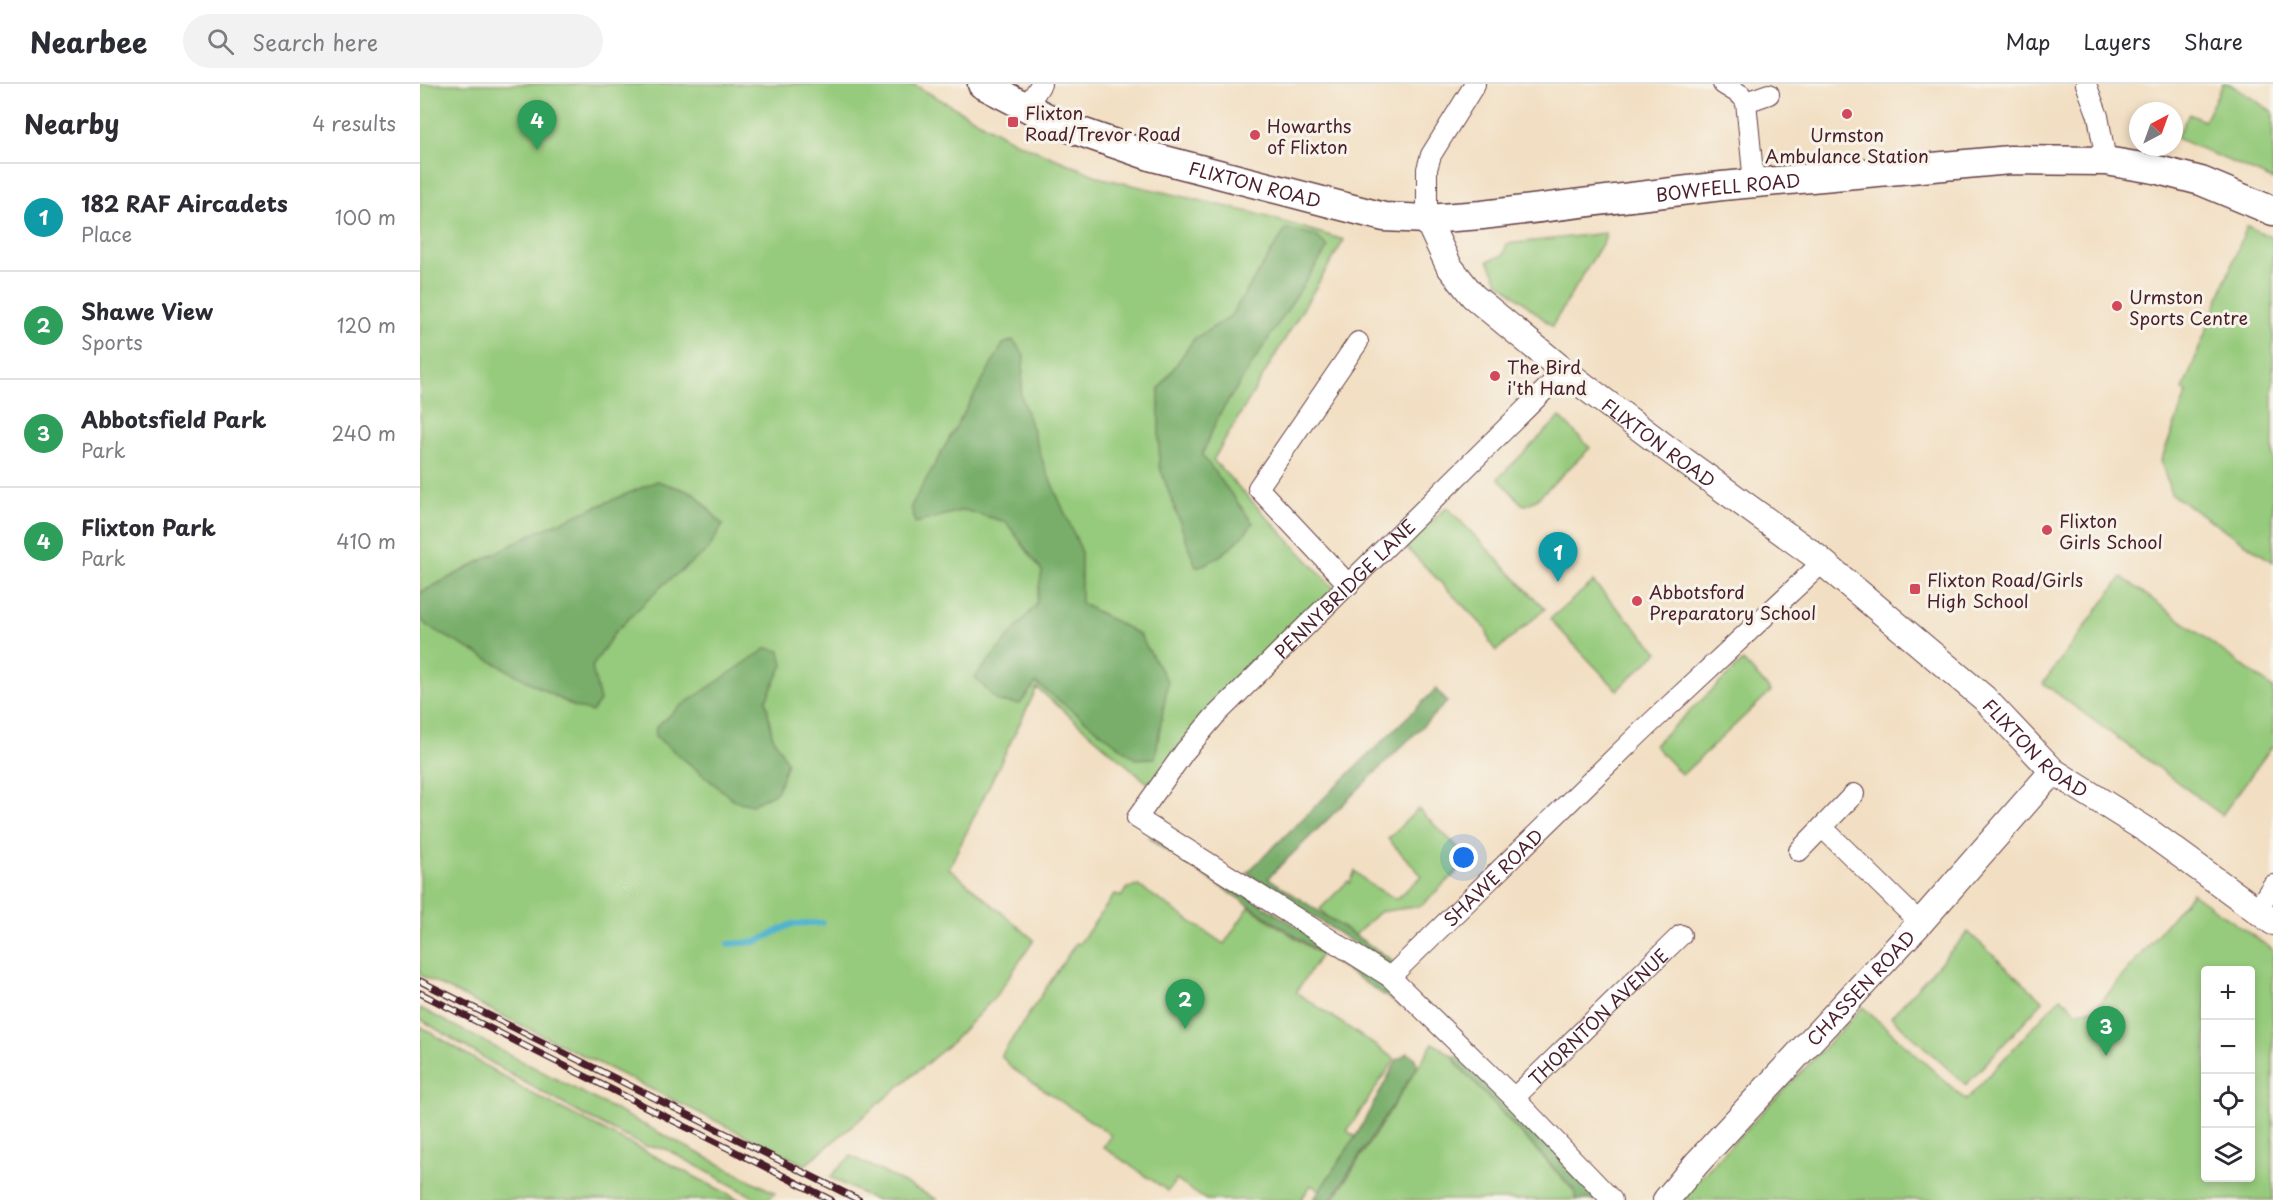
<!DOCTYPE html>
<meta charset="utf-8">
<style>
body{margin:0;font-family:"Playpen Sans",sans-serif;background:#f2f2f3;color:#2b2b33}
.controls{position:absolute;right:18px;bottom:18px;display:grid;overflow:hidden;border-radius:6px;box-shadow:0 3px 9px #0003}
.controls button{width:54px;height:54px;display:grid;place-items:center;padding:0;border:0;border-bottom:2px solid #e1e1e2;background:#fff;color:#2b2b33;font:30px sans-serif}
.compass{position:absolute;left:1709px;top:18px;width:54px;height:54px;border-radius:50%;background:#fff;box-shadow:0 3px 9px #0003;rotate:41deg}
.you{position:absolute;left:1044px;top:774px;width:21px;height:21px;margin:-15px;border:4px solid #fff;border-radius:50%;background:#1a73e8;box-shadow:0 0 0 9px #1a73e833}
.badge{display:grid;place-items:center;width:39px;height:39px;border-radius:50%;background:#0b8043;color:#fff;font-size:20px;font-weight:700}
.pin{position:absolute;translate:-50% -50px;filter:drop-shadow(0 2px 3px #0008)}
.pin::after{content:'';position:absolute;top:32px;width:21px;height:18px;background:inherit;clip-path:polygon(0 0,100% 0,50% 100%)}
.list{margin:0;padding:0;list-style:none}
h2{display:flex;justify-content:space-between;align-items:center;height:78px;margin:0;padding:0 24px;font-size:26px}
h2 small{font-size:20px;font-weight:400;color:#7c7c81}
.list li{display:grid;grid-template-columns:39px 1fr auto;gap:18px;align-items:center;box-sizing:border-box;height:108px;padding:0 24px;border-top:2px solid #e1e1e2}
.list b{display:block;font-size:22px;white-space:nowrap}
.list p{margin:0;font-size:20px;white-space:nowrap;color:#7c7c81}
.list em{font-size:20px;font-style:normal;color:#7c7c81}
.icon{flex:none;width:33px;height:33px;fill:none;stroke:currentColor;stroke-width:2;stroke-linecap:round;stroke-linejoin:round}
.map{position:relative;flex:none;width:1853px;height:1116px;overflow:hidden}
header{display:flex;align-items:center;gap:36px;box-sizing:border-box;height:84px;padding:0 30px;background:#fff;border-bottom:2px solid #e1e1e2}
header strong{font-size:28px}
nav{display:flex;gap:33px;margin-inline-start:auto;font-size:21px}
.search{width:420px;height:54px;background:#f2f2f3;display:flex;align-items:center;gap:15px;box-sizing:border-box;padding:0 21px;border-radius:33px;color:#7c7c81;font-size:22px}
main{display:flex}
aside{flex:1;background:#fff}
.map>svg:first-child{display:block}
.green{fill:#96ca7b;stroke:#707453;stroke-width:1.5;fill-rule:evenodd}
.forest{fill:#78ae6b;stroke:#61664b;stroke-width:1.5}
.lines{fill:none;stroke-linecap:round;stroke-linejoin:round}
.stream{stroke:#4fb4ce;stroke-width:6}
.minor-casing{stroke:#633c42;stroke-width:22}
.tertiary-casing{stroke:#633c42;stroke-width:28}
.secondary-casing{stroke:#633c42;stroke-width:31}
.minor{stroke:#fff;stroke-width:20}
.tertiary{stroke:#fff;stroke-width:26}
.secondary{stroke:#fff;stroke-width:28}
.rail-casing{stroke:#4a1f2b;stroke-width:7}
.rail{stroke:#f7f3e8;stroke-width:4.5;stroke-dasharray:14;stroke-linecap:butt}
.poi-dot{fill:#d1495b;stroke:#f7f3e8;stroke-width:2}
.labels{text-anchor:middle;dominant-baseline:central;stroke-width:6;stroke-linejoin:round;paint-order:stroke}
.poi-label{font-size:18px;fill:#4a1f2b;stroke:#f7f3e8;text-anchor:start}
.street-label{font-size:18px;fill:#4a1f2b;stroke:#f7f3e8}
</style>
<header>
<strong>Nearbee</strong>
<div class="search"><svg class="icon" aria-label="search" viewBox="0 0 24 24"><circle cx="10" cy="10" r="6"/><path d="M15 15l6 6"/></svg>Search here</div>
<nav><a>Map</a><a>Layers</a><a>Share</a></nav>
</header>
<main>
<aside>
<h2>Nearby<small>4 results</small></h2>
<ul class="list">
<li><span class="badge" style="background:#0f9aa8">1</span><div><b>182 RAF Aircadets</b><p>Place</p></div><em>100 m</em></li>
<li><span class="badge" style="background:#2e9e5b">2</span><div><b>Shawe View</b><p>Sports</p></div><em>120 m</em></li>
<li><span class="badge" style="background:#2e9e5b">3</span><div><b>Abbotsfield Park</b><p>Park</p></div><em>240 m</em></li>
<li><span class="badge" style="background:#2e9e5b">4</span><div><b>Flixton Park</b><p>Park</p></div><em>410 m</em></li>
</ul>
</aside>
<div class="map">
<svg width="1853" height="1116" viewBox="0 0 1853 1116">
<rect width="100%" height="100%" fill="#f7f3e8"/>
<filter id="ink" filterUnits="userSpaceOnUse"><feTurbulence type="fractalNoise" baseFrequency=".0167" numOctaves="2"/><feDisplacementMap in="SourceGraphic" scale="12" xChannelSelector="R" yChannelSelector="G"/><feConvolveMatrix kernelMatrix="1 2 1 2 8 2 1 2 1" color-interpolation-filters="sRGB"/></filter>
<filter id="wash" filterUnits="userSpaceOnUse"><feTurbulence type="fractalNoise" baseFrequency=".008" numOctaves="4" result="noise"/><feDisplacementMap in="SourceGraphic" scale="24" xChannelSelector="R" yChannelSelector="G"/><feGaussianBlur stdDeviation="1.35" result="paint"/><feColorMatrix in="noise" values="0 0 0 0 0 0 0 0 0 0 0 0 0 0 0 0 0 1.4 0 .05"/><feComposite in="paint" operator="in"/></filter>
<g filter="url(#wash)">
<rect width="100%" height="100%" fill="#f2dfc3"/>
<!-- green -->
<path class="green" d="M0,0h493l100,57 89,37 152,35 90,27 -131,220 121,128 -184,197 -113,-97 -88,180 85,72 -37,55 -47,49 -145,121 -385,-190z
M1803,0h7l43,28v68l-97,-42 13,-24 15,7z
M1827,142l26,12v324l-102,-68 -10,-33 26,-69 -4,-2z
M1185,149v6l-53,87 -54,-45 -10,-20 15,-6 4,-11z
M1140,333l30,31 -54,52 -10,5 -4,-1 -24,-26z
M1027,423l98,102 -49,42 -6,-8 -4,-14 -81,-83z
M1702,493l151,111v57l-51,70 -179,-132z
M1173,498l65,70 -41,38 -67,-71z
M1323,577l28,30 -89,84 -28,-30z
M998,725l52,50 -49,47 -42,6 -29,28 -30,-31 28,-28 2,2 5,-12 14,13 27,15 26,-23 -34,-37z
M719,802l85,58 25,-37 72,48 -25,37 99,67 -48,72 9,6 -36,54 -9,-6 -10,15h-95l-30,-20 -8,11 -65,-44 8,-12 -98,-66 -12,-13 75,-113 3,1 36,-50 6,3 6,-9z
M1772,809l81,57v250h-591l12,-16 169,-177 103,93 95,-103 15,14 19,-2zM1786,886h44v208h-44z
M1548,848l75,69 -77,84 -75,-68z
M0,924l355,185 -8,7h-8l-93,-51 -22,-3 -61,-31 -73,-41 -90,-55z
M0,942l107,65 213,109h-320z
M1013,959l20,13 4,8 117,127 3,9h-244z
M431,1072l87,44h-64l-44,-23z"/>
<!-- forest -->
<path class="forest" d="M866,145l29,6 13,12 -109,168 -17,40 51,68c-13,18 -35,39 -57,44l-37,-102v-76l35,-50 36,-22z
M593,256l11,15 -3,40 24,73 36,82v53l58,31 29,48 -13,76 -19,1 -100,-76 -16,21 -23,-3 -22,-24 61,-72 6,-34 -36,-49 -42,-12 -49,13 -4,-17 92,-162z
M237,397l37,12 29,32 -15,25 -44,34 -49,48 -23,35 8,34 -8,11 -17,-5 -148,-81 -7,-8v-25l112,-59z
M347,564l13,3 3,14 -17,35 6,35 15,27 -10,30 -25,13 -17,-4 -80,-65 1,-9 22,-19z
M1016,605l11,13 -179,176 124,82v8l-145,-95z
M729,752l238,145 18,23 -3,3 -247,-164z
M988,969l6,4 4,9 -87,134h-18l43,-64 41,-76z
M1033,972l10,3 104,101 29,40h-19l-3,-10 -117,-126z"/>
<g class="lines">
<!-- stream -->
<path class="stream" d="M308,860l28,-2 36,-18 30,-1"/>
</g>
</g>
<g filter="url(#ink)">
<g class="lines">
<!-- minor casing -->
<g class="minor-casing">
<g id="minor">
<path d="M1303,0l18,11 5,7 23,-8"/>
<path d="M1666,0l12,32 8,45"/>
<path d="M1326,18l8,81"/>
<path d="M606,24l15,-24"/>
<path d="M1007,135v-50l4,-14 44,-71"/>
<path d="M929,501l-91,-97 100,-146"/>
<path d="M1402,743l98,96"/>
<path d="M1379,767l55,-57"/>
<path d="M1837,826l16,-25"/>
<path id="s1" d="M970,893l-253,-159 48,-67 29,-34 350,-346"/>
<path id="s2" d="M1094,1014l167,-163"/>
<path id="s3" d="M1192,1116l-98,-102 -124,-121 250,-244 183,-171"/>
</g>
</g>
<!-- tertiary casing -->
<g class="tertiary-casing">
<g id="tertiary">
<path id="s4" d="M1007,135l22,47 24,30 91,75 101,76 149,108 170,143 69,73 95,60 125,91"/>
<path id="s5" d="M1246,1116l31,-37 223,-240 133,-152"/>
</g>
</g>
<!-- secondary casing -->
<g class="secondary-casing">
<g id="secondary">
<path id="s6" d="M562,0l79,41 92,32 231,60 43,2 55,-4 240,-29 288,-26 96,1 48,8 47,12 72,30"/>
</g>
</g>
<!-- minor -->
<use href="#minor" class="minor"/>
<!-- tertiary -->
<use href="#tertiary" class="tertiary"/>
<!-- secondary -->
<use href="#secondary" class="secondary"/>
<!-- rail casing -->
<g class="rail-casing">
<path id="rail" d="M0,897l439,219
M0,909l411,207"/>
</g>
<!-- rail -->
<use href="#rail" class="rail"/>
</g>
</g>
<!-- markers -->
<g class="poi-dot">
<circle cx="1427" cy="30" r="6"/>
<rect x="587" y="32" width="12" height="12" rx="3"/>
<circle cx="835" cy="51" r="6"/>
<circle cx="1697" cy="222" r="6"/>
<circle cx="1075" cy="292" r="6"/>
<circle cx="1627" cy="446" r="6"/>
<rect x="1489" y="499" width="12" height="12" rx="3"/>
<circle cx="1217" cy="517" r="6"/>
</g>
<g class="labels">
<!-- poi labels -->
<g class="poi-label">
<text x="605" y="28">Flixton<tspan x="605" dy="21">Road/Trevor Road</tspan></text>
<text x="847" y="41">Howarths<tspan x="847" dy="21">of Flixton</tspan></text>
<text x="1427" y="50" text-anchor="middle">Urmston<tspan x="1427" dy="21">Ambulance Station</tspan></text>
<text x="1709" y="212">Urmston<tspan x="1709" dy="21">Sports Centre</tspan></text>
<text x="1087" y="282">The Bird<tspan x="1087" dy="21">i'th Hand</tspan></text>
<text x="1639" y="436">Flixton<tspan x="1639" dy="21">Girls School</tspan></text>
<text x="1507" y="495">Flixton Road/Girls<tspan x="1507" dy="21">High School</tspan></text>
<text x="1229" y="507">Abbotsford<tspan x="1229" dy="21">Preparatory School</tspan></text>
</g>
<!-- street labels -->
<g class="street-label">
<text stroke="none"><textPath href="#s6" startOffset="292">FLIXTON ROAD</textPath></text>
<text stroke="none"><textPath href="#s6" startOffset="771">BOWFELL ROAD</textPath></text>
<text stroke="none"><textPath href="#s4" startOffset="327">FLIXTON ROAD</textPath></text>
<text stroke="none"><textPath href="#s1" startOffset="609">PENNYBRIDGE LANE</textPath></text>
<text stroke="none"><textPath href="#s4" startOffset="813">FLIXTON ROAD</textPath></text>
<text stroke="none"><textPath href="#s3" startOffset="458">SHAWE ROAD</textPath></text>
<text stroke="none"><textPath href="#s5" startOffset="288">CHASSEN ROAD</textPath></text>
<text stroke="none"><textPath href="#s2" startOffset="117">THORNTON AVENUE</textPath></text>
</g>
</g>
</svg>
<div class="controls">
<button>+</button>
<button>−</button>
<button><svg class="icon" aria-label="locate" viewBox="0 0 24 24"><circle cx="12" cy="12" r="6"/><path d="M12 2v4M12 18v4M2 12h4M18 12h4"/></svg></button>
<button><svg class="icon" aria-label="layers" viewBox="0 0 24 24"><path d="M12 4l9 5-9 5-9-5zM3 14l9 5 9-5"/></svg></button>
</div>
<svg class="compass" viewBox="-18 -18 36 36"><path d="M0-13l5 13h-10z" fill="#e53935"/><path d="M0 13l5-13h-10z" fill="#7c7c81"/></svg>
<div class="you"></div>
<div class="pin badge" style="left:1138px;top:498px;background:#0f9aa8">1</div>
<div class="pin badge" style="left:765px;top:945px;background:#2e9e5b">2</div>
<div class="pin badge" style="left:1686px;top:972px;background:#2e9e5b">3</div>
<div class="pin badge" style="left:117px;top:66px;background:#2e9e5b">4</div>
</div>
</main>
